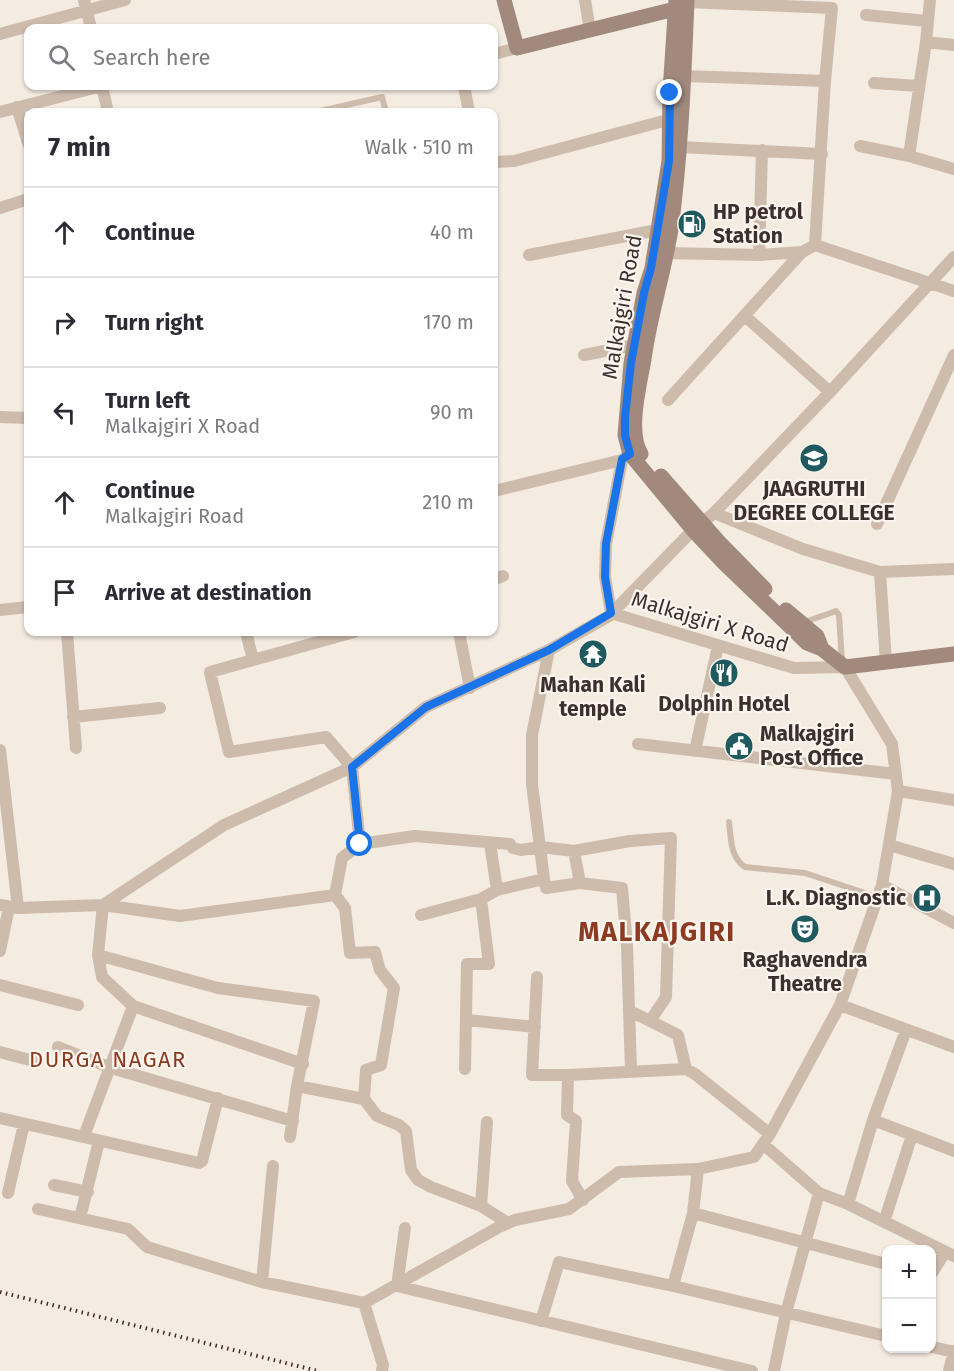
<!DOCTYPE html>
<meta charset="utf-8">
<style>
body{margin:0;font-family:"Fira Sans",sans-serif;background:#f2f2f3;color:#2b2b33}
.controls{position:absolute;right:18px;bottom:18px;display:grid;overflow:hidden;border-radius:12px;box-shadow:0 2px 4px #0004}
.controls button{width:54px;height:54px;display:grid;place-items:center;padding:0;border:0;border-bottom:2px solid #e1e1e2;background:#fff;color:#2b2b33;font:30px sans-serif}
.stop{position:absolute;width:18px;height:18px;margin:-14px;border:4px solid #1a73e8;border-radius:50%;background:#fff}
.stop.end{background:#1a73e8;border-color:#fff;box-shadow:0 2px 6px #0008}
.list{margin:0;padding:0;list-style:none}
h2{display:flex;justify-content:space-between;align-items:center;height:78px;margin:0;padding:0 24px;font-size:26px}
h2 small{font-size:20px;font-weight:400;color:#7c7c81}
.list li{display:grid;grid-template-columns:39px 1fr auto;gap:18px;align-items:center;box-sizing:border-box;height:90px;padding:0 24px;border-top:2px solid #e1e1e2}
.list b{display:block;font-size:22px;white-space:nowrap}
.list p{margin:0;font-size:20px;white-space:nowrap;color:#7c7c81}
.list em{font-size:20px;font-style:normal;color:#7c7c81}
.icon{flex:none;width:33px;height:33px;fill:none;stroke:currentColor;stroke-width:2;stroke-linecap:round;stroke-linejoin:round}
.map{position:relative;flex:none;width:954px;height:1371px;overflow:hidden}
.search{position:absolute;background:#fff;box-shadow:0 2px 4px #0004;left:24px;top:24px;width:474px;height:66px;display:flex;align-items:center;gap:15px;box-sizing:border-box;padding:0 21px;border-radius:12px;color:#7c7c81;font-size:22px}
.panel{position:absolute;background:#fff;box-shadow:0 2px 4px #0004;left:24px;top:108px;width:474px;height:528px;border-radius:12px}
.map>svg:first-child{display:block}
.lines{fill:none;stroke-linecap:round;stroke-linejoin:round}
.lane{stroke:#cdbbac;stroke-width:6}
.street{stroke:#cdbbac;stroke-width:12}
.secondary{stroke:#a18a7d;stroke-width:15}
.rail{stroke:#3b302b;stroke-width:4;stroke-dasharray:1.5 4.5;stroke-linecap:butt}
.route{stroke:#1a73e8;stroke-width:8}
.labels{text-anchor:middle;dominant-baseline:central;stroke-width:4.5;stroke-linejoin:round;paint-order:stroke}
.poi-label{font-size:21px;font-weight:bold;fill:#3b302b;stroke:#fbf5ee}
.street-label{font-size:21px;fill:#3b302b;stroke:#fbf5ee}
.neighbourhood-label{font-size:22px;letter-spacing:1.5px;fill:#8c3b22;stroke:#fbf5ee}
.district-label{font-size:27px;font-weight:bold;letter-spacing:1.5px;fill:#8c3b22;stroke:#fbf5ee}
</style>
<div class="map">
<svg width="954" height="1371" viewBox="0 0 954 1371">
<rect width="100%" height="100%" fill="#f4ebe1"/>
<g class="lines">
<!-- lane -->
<path class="lane" d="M316,112l66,-15 4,15
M802,623l34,-12 3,4 3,47
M729,822c2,16 1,35 16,45l60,6 72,24"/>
<!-- street -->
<path class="street" d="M84,0l7,28
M585,0l5,31
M687,2l145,6 -7,73 -10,164
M866,15l61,6
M0,34l125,-34
M926,42l28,3
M494,54l23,-6
M684,76l141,5
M874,83l45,3
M102,86l6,26
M464,86l5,26
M17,107l11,36
M0,112l102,-26
M860,146l49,10 45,13
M680,147l142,7
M909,156l17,-114 4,-42
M494,162l20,-1 157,-42
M0,208l28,-9
M666,253l93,2 43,-3 13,-7 139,46
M529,255l128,-25
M759,255l3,-105
M745,316l85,76
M584,355l51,-10
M668,400l134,-148
M0,417l28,1
M494,491l128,-31 6,-5
M714,513l89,36 77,23 74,-3
M703,522l11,-9 116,-121 124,-135
M877,524l77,-169
M880,572l6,91
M494,579l9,-3
M0,610l28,-3
M67,632l9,116
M246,632l7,28
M354,632l-144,40 19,80 97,-15 26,30 8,77 -18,14 -7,37 10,13 5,45 25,-1 5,18 14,18 -13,77 -15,5 -2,29 13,17 22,9 7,6 5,39 7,10 13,7 50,19 27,17
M459,632l11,56
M73,717l87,-9
M638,744l258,30
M0,750l18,158
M695,751l23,-105
M898,791l56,9
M490,843l7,47
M360,844l55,-8 95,8 3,4 8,2 20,-3 33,4 56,-10 41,-3 -5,159 -16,24
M889,845l65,19
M574,851l6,32
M544,879l-12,-95v-49l17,-85
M882,885l72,38
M0,905l18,3 85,-3 121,-80 128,-58 74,-60 123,-57 60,-34 84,-86
M421,915l60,-16 16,-9 47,-11 2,9 34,-5 42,5 5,58 4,125
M0,951l9,-44
M98,955l120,33 96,13 -17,85 -7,51
M537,977l-5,98h36l118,-6
M0,985l78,20
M840,1005l114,42
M630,1011l48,24 8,34 9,5 75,60
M467,1020l68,7
M58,1047l53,21 182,53
M0,1052l34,9
M303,1064l-170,-58 -31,-29 -4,-22 5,-50 77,11 155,-21
M465,1069l2,-105h22l-8,-65
M568,1075l-1,40 9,6 -4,60 11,19
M297,1086l67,13
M0,1118l199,45 3,-2 16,-63
M873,1120l81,31
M84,1136l49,-130
M763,1144l56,49 29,11 106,52
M54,1185l34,7
M8,1193l16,-69
M848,1204l25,-84 33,-90
M481,1206l6,-84
M38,1209l90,20 19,18 115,35 102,21 135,-76 16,-7 54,-11 50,-37 79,-3 56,-12 16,-23 70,-129 42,-120 16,-94 -6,-47 -47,-77 -51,1 -183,-55 -6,-36 1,-33 16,-84
M693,1213l193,51
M80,1218l19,-77
M884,1222l28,-87
M405,1228l-8,58 355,85
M932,1273l13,-21
M262,1282l11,-116
M673,1286l20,-73 5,-44
M364,1303l19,62 -1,6
M541,1321l18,-59 114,24 213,50
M932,1347l22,5
M774,1371l12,-58 33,-120
M949,1371l5,-20"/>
<!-- secondary -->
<path class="secondary" d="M504,0l13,48 158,-39
M676,0l-6,92 -1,69 -17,107 -8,25 -13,70 -6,72 5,19 63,76 30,32 84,81 15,6 23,18 109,-13
M641,454c-14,-23 -1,-70 3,-95 6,-44 20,-86 27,-130 10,-76 13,-152 16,-229
M661,476l58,66 46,47
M786,610l31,26 5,13"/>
<!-- rail -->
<path class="rail" d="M0,1292l318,79"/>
</g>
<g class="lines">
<!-- route -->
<path class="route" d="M360,844l-8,-77 74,-60 123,-57 62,-37 -6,-36 1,-33 16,-85 8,-5 -5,-19v-18l6,-54 13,-70 7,-25 18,-107 1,-68"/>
</g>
<!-- icons -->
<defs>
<g id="fuel-disc" transform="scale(1.5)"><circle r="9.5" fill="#1f5a5e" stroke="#fbf5ee"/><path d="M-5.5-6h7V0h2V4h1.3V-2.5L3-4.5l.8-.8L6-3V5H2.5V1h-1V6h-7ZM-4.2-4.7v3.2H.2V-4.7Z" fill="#fff"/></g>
<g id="university-disc" transform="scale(1.5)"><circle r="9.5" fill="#1f5a5e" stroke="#fbf5ee"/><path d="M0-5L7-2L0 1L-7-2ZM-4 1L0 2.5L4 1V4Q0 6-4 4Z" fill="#fff"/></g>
<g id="temple-disc" transform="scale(1.5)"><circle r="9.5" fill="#1f5a5e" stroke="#fbf5ee"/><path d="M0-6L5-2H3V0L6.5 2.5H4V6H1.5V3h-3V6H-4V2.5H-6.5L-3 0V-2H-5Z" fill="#fff"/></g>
<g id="restaurant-disc" transform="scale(1.5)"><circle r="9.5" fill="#1f5a5e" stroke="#fbf5ee"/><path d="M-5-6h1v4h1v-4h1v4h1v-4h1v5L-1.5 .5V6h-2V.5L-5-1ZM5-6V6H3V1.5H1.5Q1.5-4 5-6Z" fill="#fff"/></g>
<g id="civic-disc" transform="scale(1.5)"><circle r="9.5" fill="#1f5a5e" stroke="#fbf5ee"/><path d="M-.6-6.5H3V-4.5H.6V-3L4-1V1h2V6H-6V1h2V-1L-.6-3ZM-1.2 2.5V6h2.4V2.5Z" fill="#fff"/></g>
<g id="hospital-disc" transform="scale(1.5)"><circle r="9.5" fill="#1f5a5e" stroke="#fbf5ee"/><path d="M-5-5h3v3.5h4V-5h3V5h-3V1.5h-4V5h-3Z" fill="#fff"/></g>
<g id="theatre-disc" transform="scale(1.5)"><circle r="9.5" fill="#1f5a5e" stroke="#fbf5ee"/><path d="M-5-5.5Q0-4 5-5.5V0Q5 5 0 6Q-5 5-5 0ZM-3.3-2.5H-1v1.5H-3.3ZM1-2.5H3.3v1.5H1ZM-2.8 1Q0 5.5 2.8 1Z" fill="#fff"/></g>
</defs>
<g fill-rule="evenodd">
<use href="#fuel-disc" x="692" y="224"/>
<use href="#university-disc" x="814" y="458"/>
<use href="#temple-disc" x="593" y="654"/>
<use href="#restaurant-disc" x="724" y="673"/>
<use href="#civic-disc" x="739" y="746"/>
<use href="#hospital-disc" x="927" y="898"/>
<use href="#theatre-disc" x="805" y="929"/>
</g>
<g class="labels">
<!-- poi labels -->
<g class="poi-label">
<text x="713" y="212" text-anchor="start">HP petrol<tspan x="713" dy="24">Station</tspan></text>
<text x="814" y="489">JAAGRUTHI<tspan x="814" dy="24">DEGREE COLLEGE</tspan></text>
<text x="593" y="685">Mahan Kali<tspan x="593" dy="24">temple</tspan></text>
<text x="724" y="704">Dolphin Hotel</text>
<text x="760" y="734" text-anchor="start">Malkajgiri<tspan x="760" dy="24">Post Office</tspan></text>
<text x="906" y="898" text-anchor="end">L.K. Diagnostic</text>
<text x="805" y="960">Raghavendra<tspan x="805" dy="24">Theatre</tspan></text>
</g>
<!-- street labels -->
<g class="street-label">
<text transform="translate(622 307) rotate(-80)">Malkajgiri Road</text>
<text transform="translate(710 622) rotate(17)">Malkajgiri X Road</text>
</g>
<!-- neighbourhood labels -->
<g class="neighbourhood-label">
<text x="108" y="1059">DURGA NAGAR</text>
</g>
<!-- district labels -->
<g class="district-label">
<text x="657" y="932">MALKAJGIRI</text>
</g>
</g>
</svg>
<div class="controls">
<button>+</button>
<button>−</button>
</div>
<div class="stop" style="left:360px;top:844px"></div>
<div class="stop end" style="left:670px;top:93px"></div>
<div class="search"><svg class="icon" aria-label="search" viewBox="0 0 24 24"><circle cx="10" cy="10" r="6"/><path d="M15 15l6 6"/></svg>Search here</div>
<section class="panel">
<h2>7 min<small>Walk · 510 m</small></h2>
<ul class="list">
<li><svg class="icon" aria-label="ahead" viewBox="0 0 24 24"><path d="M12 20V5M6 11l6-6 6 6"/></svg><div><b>Continue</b></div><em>40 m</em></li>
<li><svg class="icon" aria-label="right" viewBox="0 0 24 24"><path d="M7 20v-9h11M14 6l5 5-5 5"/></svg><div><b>Turn right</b></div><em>170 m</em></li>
<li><svg class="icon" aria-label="left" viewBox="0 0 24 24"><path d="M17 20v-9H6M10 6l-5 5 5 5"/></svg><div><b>Turn left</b><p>Malkajgiri X Road</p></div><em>90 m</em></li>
<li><svg class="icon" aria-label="ahead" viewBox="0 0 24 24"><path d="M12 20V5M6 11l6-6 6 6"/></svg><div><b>Continue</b><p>Malkajgiri Road</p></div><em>210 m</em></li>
<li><svg class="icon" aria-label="arrive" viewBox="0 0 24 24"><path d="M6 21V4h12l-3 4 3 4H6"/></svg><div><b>Arrive at destination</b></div></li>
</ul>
</section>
</div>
